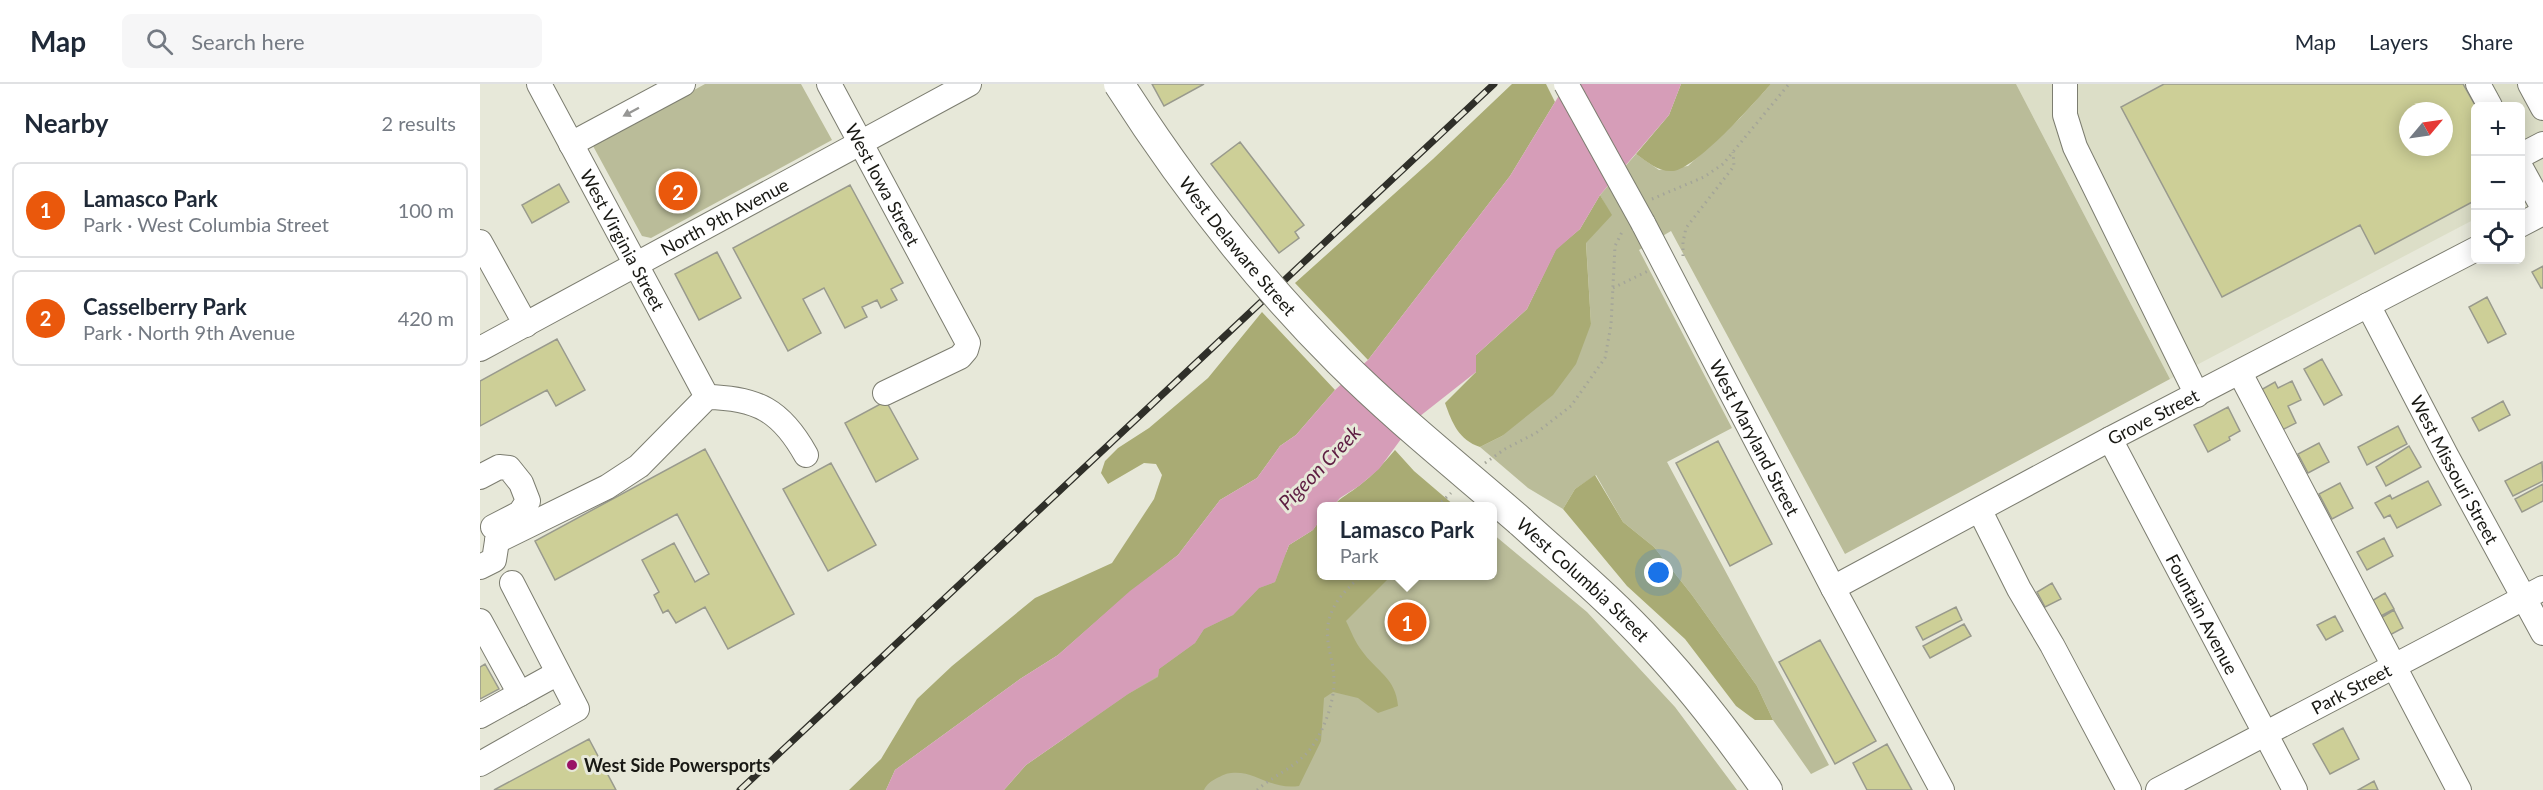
<!DOCTYPE html>
<meta charset="utf-8">
<style>
body{margin:0;font-family:Lato,sans-serif;background:#f6f6f7;color:#1f2937}
.controls{position:absolute;right:18px;top:18px;display:grid;overflow:hidden;border-radius:9px;box-shadow:0 3px 15px #0003}
.controls button{width:54px;height:54px;display:grid;place-items:center;padding:0;border:0;border-bottom:2px solid #e0e1e3;background:#fff;color:#1f2937;font:30px sans-serif}
.compass{position:absolute;left:1919px;top:18px;width:54px;height:54px;border-radius:50%;background:#fff;box-shadow:0 3px 15px #0003;rotate:61deg}
.you{position:absolute;left:1179px;top:489px;width:21px;height:21px;margin:-15px;border:4px solid #fff;border-radius:50%;background:#1a73e8;box-shadow:0 0 0 9px #1a73e833}
.badge{display:grid;place-items:center;width:39px;height:39px;border-radius:50%;background:#ea580c;color:#fff;font-size:20px;font-weight:700}
.pin{position:absolute;translate:-50% -50%;border:3px solid #fff;box-shadow:0 2px 6px #0006}
.popup{position:absolute;left:837px;top:418px;width:180px;height:78px;box-sizing:border-box;display:grid;place-content:center;border-radius:9px;background:#fff;filter:drop-shadow(0 2px 4px #0005);font-size:20px;white-space:nowrap;color:#747a83}
.popup b{font-size:22px;color:#1f2937}
.popup::after{content:'';position:absolute;left:50%;top:100%;margin-left:-12px;border:12px solid transparent;border-top-color:#fff}
.list{margin:0;padding:0;list-style:none}
h2{display:flex;justify-content:space-between;align-items:center;height:78px;margin:0;padding:0 24px;font-size:26px}
h2 small{font-size:20px;font-weight:400;color:#747a83}
.list li{display:grid;grid-template-columns:39px 1fr auto;gap:18px;align-items:center;box-sizing:border-box;height:96px;margin:0 12px 12px;padding:0 12px;border:2px solid #e0e1e3;border-radius:9px}
.list b{display:block;font-size:22px;white-space:nowrap}
.list p{margin:0;font-size:20px;white-space:nowrap;color:#747a83}
.list em{font-size:20px;font-style:normal;color:#747a83}
.icon{flex:none;width:33px;height:33px;fill:none;stroke:currentColor;stroke-width:2;stroke-linecap:round;stroke-linejoin:round}
.map{position:relative;flex:none;width:2063px;height:706px;overflow:hidden}
header{display:flex;align-items:center;gap:36px;box-sizing:border-box;height:84px;padding:0 30px;background:#fff;border-bottom:2px solid #e0e1e3}
header strong{font-size:28px}
nav{display:flex;gap:33px;margin-inline-start:auto;font-size:21px}
.search{width:420px;height:54px;background:#f6f6f7;display:flex;align-items:center;gap:15px;box-sizing:border-box;padding:0 21px;border-radius:9px;color:#747a83;font-size:22px}
main{display:flex}
aside{flex:1;background:#fff}
.map>svg:first-child{display:block}
.built{fill:#dcdec7;fill-rule:evenodd}
.green{fill:#babc99}
.forest{fill:#a9ab74}
.water{fill:#d69db8}
.building{fill:#cdcf97;stroke:#999a8d;stroke-width:1.5;fill-rule:evenodd}
.lines{fill:none;stroke-linecap:round;stroke-linejoin:round}
.minor-casing{stroke:#7c7d70;stroke-width:26}
.major-casing{stroke:#7c7d70;stroke-width:32}
.path{stroke:#a4a599;stroke-width:3;stroke-dasharray:1.5 4.5;stroke-linecap:butt}
.minor{stroke:#fff;stroke-width:24}
.major{stroke:#fff;stroke-width:30}
.rail-casing{stroke:#2f2f29;stroke-width:7}
.rail{stroke:#e7e8d9;stroke-width:4.5;stroke-dasharray:14;stroke-linecap:butt}
.minor-bridge-casing{stroke:#7c7d70;stroke-width:26;stroke-linecap:butt}
.major-bridge-casing{stroke:#7c7d70;stroke-width:32;stroke-linecap:butt}
.minor-bridge{stroke:#fff;stroke-width:24}
.major-bridge{stroke:#fff;stroke-width:30}
.oneway{fill:#979795}
.poi-dot{fill:#991266;stroke:#e7e8d9;stroke-width:2}
.labels{text-anchor:middle;dominant-baseline:central;stroke-width:6;stroke-linejoin:round;paint-order:stroke}
.street-label{font-size:18px;fill:#181813;stroke:#e7e8d9}
.poi-label{font-size:18px;font-weight:bold;fill:#181813;stroke:#e7e8d9;text-anchor:start}
.water-label{font-size:20px;font-style:italic;fill:#5d1c41;stroke:#e7e8d9}
</style>
<header>
<strong>Map</strong>
<div class="search"><svg class="icon" aria-label="search" viewBox="0 0 24 24"><circle cx="10" cy="10" r="6"/><path d="M15 15l6 6"/></svg>Search here</div>
<nav><a>Map</a><a>Layers</a><a>Share</a></nav>
</header>
<main>
<aside>
<h2>Nearby<small>2 results</small></h2>
<ul class="list">
<li><span class="badge">1</span><div><b>Lamasco Park</b><p>Park · West Columbia Street</p></div><em>100 m</em></li>
<li><span class="badge">2</span><div><b>Casselberry Park</b><p>Park · North 9th Avenue</p></div><em>420 m</em></li>
</ul>
</aside>
<div class="map">
<svg width="2063" height="706" viewBox="0 0 2063 706">
<rect width="100%" height="100%" fill="#e7e8d9"/>
<!-- built -->
<path class="built" d="M1536,0h527v100l-22,12 -1,-90h-44l-1,113 -305,160zM1928,27h36v36h-36z"/>
<!-- green -->
<path class="green" d="M225,0h96l31,56 -181,98 -9,-2 -49,-90z
M1291,0h245l154,295 -325,175 -174,-323 -32,19 93,178 -65,34 162,303 -18,9 -38,-54 -16,-34 -65,-91 -38,-48 -31,-25 -27,-47 -21,14 -12,20 -35,-21 -48,-41 22,-11 89,-112 -5,-82 25,-27 -11,-20 36,-41 23,16 29,-4 52,-48z
M841,435l1,57h170l1,-42 94,78 88,95 62,83h-733l309,-260z"/>
<!-- forest -->
<path class="forest" d="M1032,0h34l9,18 -45,74 -142,184 -73,-77 138,-124z
M1201,0h90c-17,19 -75,85 -98,87 -15,1 -25,-9 -37,-17l33,-39z
M1120,111l12,20 -26,28 5,81 -15,40 -23,31 -51,41 -22,11c-21,-7 -28,-24 -35,-44l31,-31v-17l51,-46 29,-60 24,-20z
M782,228l73,78 -39,45 -16,11 -23,32 -37,22 -42,55 -48,37 -72,63 -38,24 -125,91 -9,20h-37l32,-31 36,-60 35,-33 83,-68 77,-35 42,-64 8,-24 -6,-11 -12,-1 -36,21 -7,-11 4,-12 13,-13 31,-20 59,-50z
M915,366l19,21 41,35h-122c8,-9 17,-13 27,-21 13,-10 24,-22 35,-35z
M1115,391l28,47 31,25 38,48 65,91 16,34h-18l-19,-14 -51,-67 -58,-53 -64,-77 12,-20z
M841,435l1,57h69l-45,45c5,10 9,21 16,30 14,20 34,27 36,55l-20,7 -20,-15 -25,-6 -9,6 -3,43 -22,45c-30,4 -43,-16 -68,-13 -4,0 -10,3 -14,5 -6,3 -11,7 -13,12h-200l22,-25 102,-71 30,-17 1,-8 36,-26 9,-14 29,-14 26,-27 16,-6 14,-37 24,-15z"/>
<!-- water -->
<path class="water" d="M1086,0h115l-12,31 -69,80 -20,34 -24,21 -29,59 -51,46v17l-61,48 -36,49 -20,17 -19,12 -7,8h-11l-1,13 -8,11 -24,15 -14,37 -16,6 -26,27 -29,14 -9,14 -36,26 -1,7 -30,18 -102,71 -22,25h-118l9,-20 125,-91 38,-24 72,-64 48,-36 42,-55 37,-22 23,-32 16,-11 39,-45 33,-30 142,-184z"/>
<!-- building -->
<path class="building" d="M672,0h52l-40,22z
M1684,0h299l13,23v93l-101,54 -15,-29 -138,72 -101,-190zM1928,27h36v36h-36z
M760,58l64,83 -9,7 4,6 -20,15 -68,-89z
M79,100l10,18 -37,21 -10,-18z
M370,101l53,98 -12,6 6,11 -16,8 -4,-8 -15,7 5,10 -22,11 -21,-40 -21,11 18,34 -33,18 -55,-103z
M237,168l24,46 -42,22 -24,-46z
M2063,182v22h-2l-9,-16z
M2007,213l19,37 -18,9 -19,-36z
M77,255l28,51 -29,16 -9,-16 -67,36v-45z
M1842,275l20,36 -18,10 -20,-36z
M1812,297l9,19 -13,6 8,17 -16,8 -21,-40 16,-9 3,6z
M406,317l32,58 -42,23 -31,-59z
M2023,317l7,14 -31,16 -7,-13z
M1748,323l12,24 -11,6 1,3 -22,12 -14,-27z
M1918,342l9,18 -40,21 -9,-18z
M1238,357l54,103 -42,22 -54,-103z
M1839,359l10,19 -21,11 -10,-19z
M1929,362l12,21 -35,19 -10,-19z
M225,365l89,165 -66,35 -23,-42 -29,16 -8,-13 -5,3 -9,-18 5,-3 -17,-32 32,-17 21,39 14,-8 -32,-60 -122,66 -20,-39z
M2062,378l1,19 -30,15 -8,-15z
M351,379l45,82 -48,26 -45,-82z
M1948,397l13,24 -44,23 -7,-13 -6,3 -9,-15 15,-8 2,4z
M1860,399l13,25 -21,11 -13,-25z
M2063,400v17l-21,11 -7,-13z
M1904,454l9,18 -26,14 -10,-18z
M1572,499l9,16 -16,8 -8,-15z
M1905,509l9,16 -15,8 -9,-15z
M1476,523l6,13 -39,20 -7,-13z
M1914,526l9,18 -15,8 -9,-17z
M1855,532l8,15 -17,9 -9,-15z
M1484,540l7,12 -41,22 -7,-12z
M1340,556l56,101 -41,23 -56,-102z
M5,580l14,25 -19,10v-32z
M1863,644l16,31 -29,15 -17,-30z
M109,655l27,51h-122z
M1407,660l25,46h-45l-14,-27z
M1894,697l4,9h-20z"/>
<g class="lines">
<!-- minor casing -->
<g class="minor-casing">
<g id="minor">
<path id="s1" d="M59,0l168,313"/>
<path id="s2" d="M349,0l139,259 -2,7 -6,7 -75,36"/>
<path d="M1585,0v31l10,32 122,248"/>
<path d="M1998,0l12,22"/>
<path d="M2050,0l13,24"/>
<path d="M91,60l112,-60"/>
<path d="M2040,72l23,-12"/>
<path d="M2040,82l23,42"/>
<path id="s3" d="M1163,139l190,365 109,202"/>
<path d="M2040,141l23,-12"/>
<path d="M0,158l46,83"/>
<path id="s4" d="M1888,221l78,150 97,178"/>
<path id="s5" d="M0,265l489,-265"/>
<path d="M1760,289l219,417"/>
<path id="s6" d="M1630,355l185,351"/>
<path d="M0,393l19,-10 10,1 12,15 7,18 -8,12 -27,14"/>
<path d="M1500,427l39,78 33,56 77,145"/>
<path d="M17,457l110,-54 32,-21 68,-69c50,1 74,13 99,58"/>
<path d="M0,483l14,-7 3,-19"/>
<path id="s7" d="M1353,504l277,-149 366,-190"/>
<path d="M0,537l40,73 38,-21"/>
<path d="M0,632l40,-22"/>
<path d="M0,680l97,-55 -65,-126"/>
<path id="s8" d="M1678,706l385,-202"/>
</g>
</g>
<!-- major casing -->
<g class="major-casing">
<g id="major">
<path id="s9" d="M1040,437c45,41 92,80 133,125 42,45 79,94 114,144"/>
</g>
</g>
<!-- path -->
<path class="path" d="M1172,115l52,-22 19,-13 66,-80
M1203,172v-14l3,-14 48,-62 -1,-14
M1133,204l35,-17
M1005,379l20,-14 31,-16 35,-27 34,-48 6,-33 4,-79 8,-16
M957,422l14,-13
M777,706c17,-15 41,-24 54,-42 13,-17 24,-48 23,-69 -1,-26 -13,-42 -2,-68 6,-14 18,-25 29,-35"/>
<!-- minor -->
<use href="#minor" class="minor"/>
<!-- major -->
<use href="#major" class="major"/>
<!-- rail casing -->
<g class="rail-casing">
<path id="rail" d="M260,706l754,-706"/>
</g>
<!-- rail -->
<use href="#rail" class="rail"/>
<!-- minor-bridge casing -->
<g class="minor-bridge-casing">
<path id="minor-bridge" d="M1086,0l77,139"/>
</g>
<!-- major-bridge casing -->
<g class="major-bridge-casing">
<g id="major-bridge">
<path id="s10" d="M639,0c64,100 136,193 220,277 57,57 120,107 181,160"/>
</g>
</g>
<!-- minor-bridge -->
<use href="#minor-bridge" class="minor-bridge"/>
<!-- major-bridge -->
<use href="#major-bridge" class="major-bridge"/>
</g>
<!-- one-way arrows -->
<defs><path id="oneway-solid" d="M-6-.8H1V-3.2L6.5 0L1 3.2V.8H-6Z" transform="scale(1.5)"/></defs>
<use class="oneway" href="#oneway-solid" transform="translate(151 28) rotate(152)"/>
<!-- markers -->
<circle class="poi-dot" cx="92" cy="681" r="6"/>
<g class="labels">
<!-- street labels -->
<g class="street-label">
<text stroke="none"><textPath href="#s2" startOffset="114">West Iowa Street</textPath></text>
<text stroke="none"><textPath href="#s5" startOffset="278">North 9th Avenue</textPath></text>
<text stroke="none"><textPath href="#s1" startOffset="177">West Virginia Street</textPath></text>
<text stroke="none"><textPath href="#s10" startOffset="201">West Delaware Street</textPath></text>
<text stroke="none"><textPath href="#s7" startOffset="363">Grove Street</textPath></text>
<text stroke="none"><textPath href="#s3" startOffset="242">West Maryland Street</textPath></text>
<text stroke="none"><textPath href="#s4" startOffset="186">West Missouri Street</textPath></text>
<text stroke="none"><textPath href="#s9" startOffset="86">West Columbia Street</textPath></text>
<text stroke="none"><textPath href="#s6" startOffset="198">Fountain Avenue</textPath></text>
<text stroke="none"><textPath href="#s8" startOffset="218">Park Street</textPath></text>
</g>
<!-- poi labels -->
<g class="poi-label">
<text x="104" y="681">West Side Powersports</text>
</g>
<!-- water labels -->
<g class="water-label">
<text transform="translate(839 383) rotate(-46)">Pigeon Creek</text>
</g>
</g>
</svg>
<div class="controls">
<button>+</button>
<button>−</button>
<button><svg class="icon" aria-label="locate" viewBox="0 0 24 24"><circle cx="12" cy="12" r="6"/><path d="M12 2v4M12 18v4M2 12h4M18 12h4"/></svg></button>
</div>
<svg class="compass" viewBox="-18 -18 36 36"><path d="M0-13l5 13h-10z" fill="#e53935"/><path d="M0 13l5-13h-10z" fill="#747a83"/></svg>
<div class="you"></div>
<div class="pin badge" style="left:927px;top:538px">1</div>
<div class="popup"><b>Lamasco Park</b>Park</div>
<div class="pin badge" style="left:198px;top:107px">2</div>
</div>
</main>
